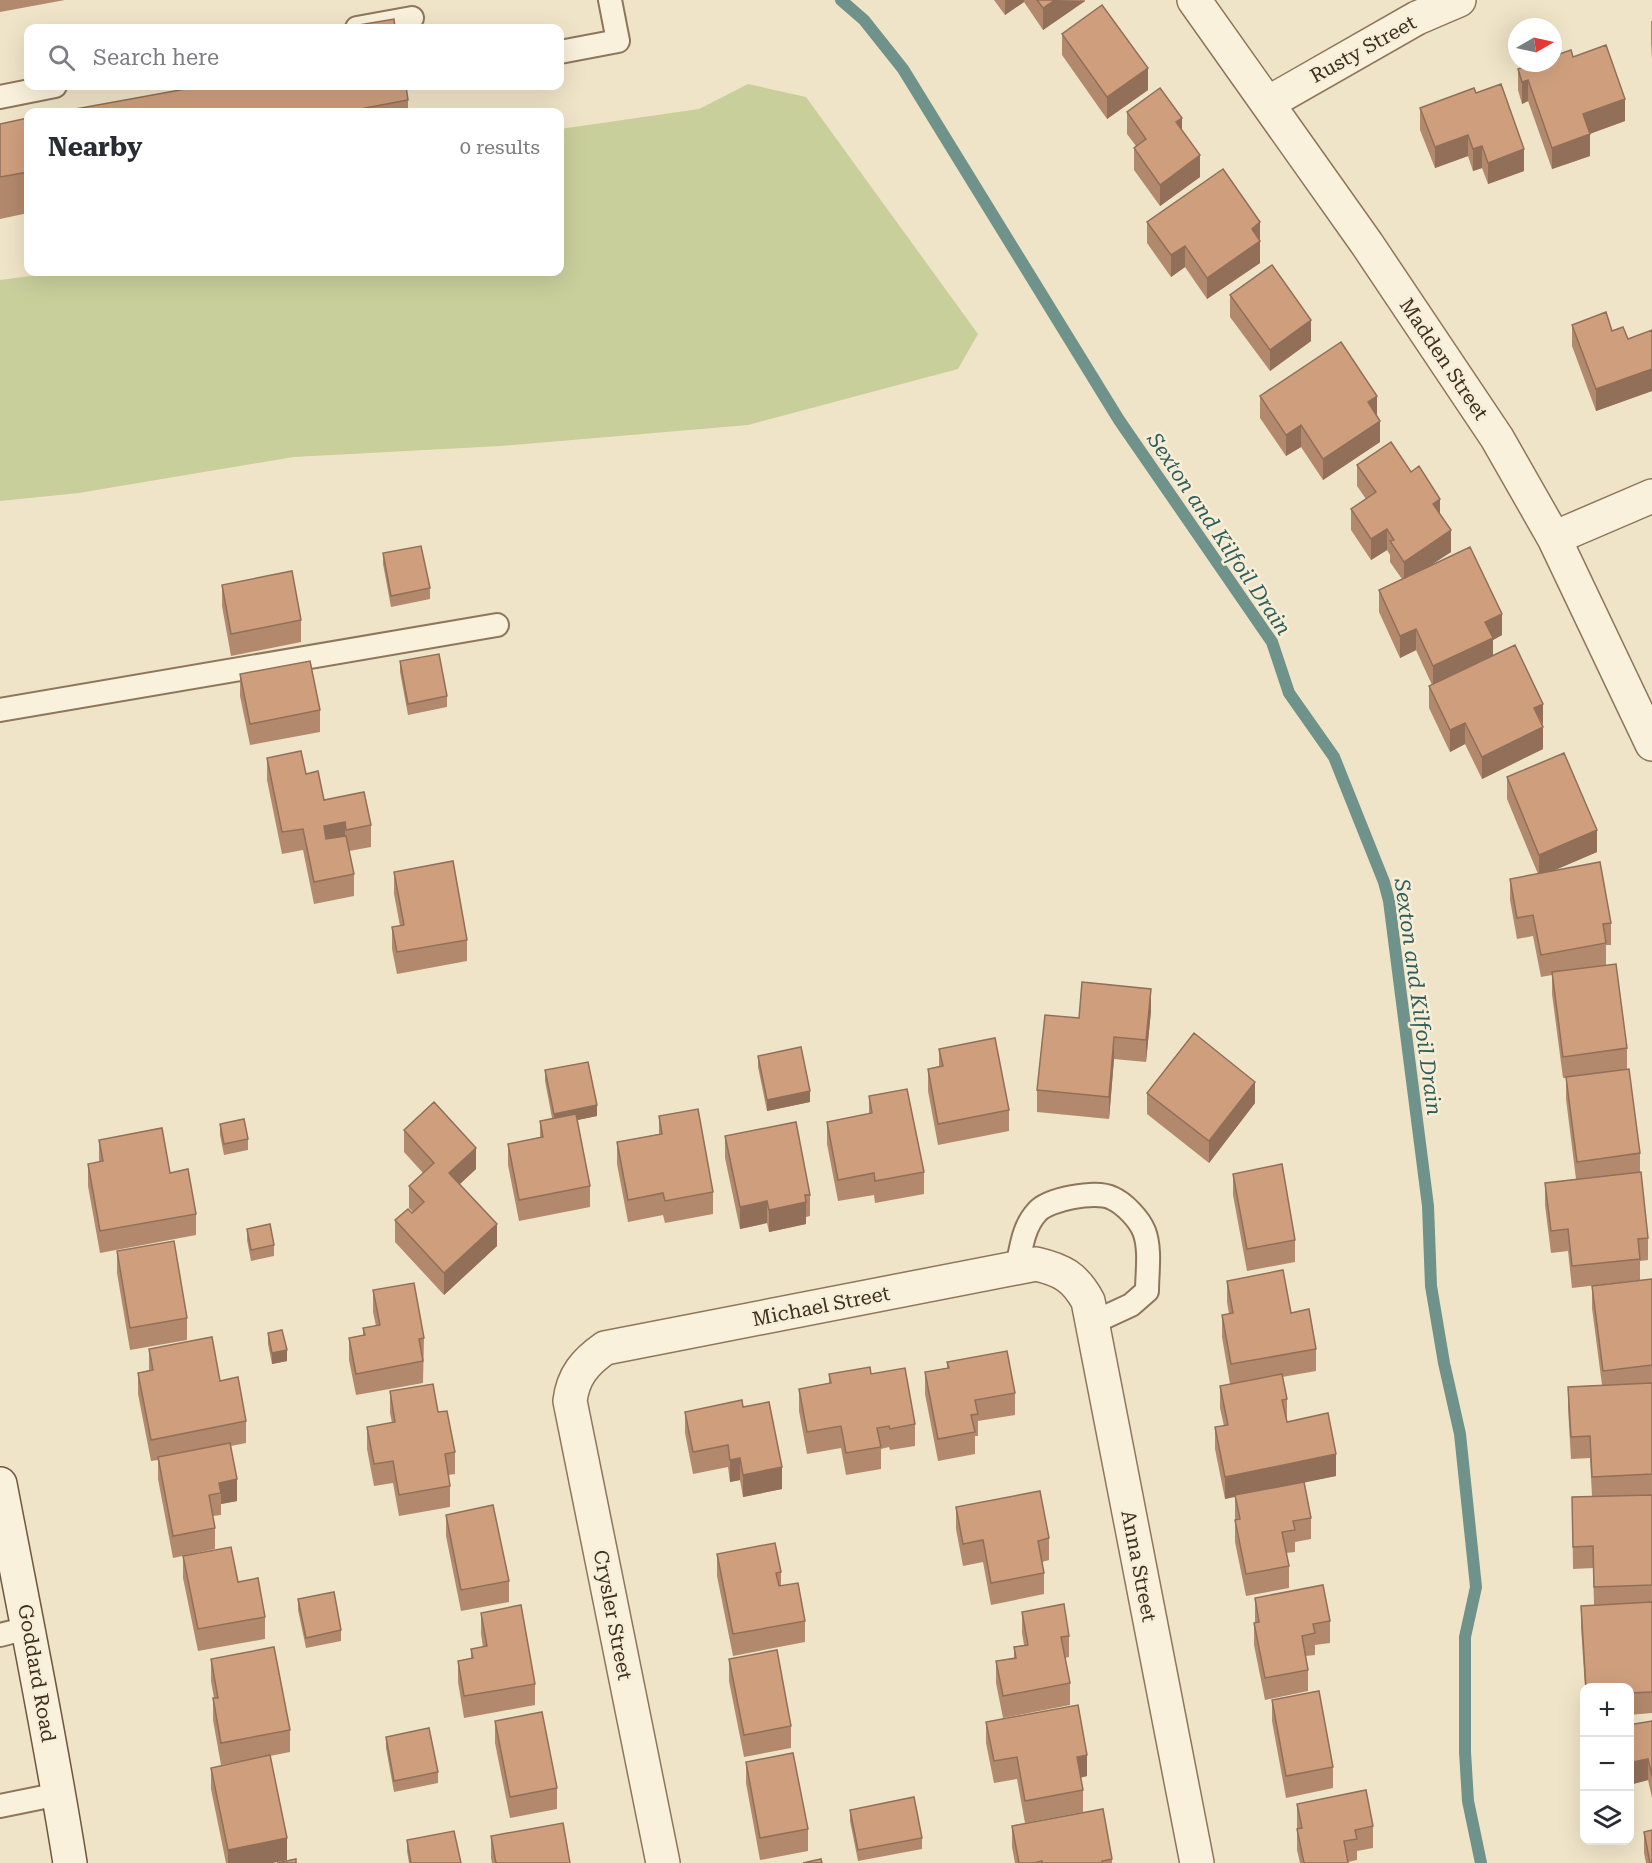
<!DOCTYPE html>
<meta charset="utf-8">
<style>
body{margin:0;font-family:"Roboto Serif",serif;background:#f7f7f7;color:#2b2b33}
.controls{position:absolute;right:18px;bottom:18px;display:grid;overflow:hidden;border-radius:12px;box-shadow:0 6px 24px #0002}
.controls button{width:54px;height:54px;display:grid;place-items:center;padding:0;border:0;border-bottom:2px solid #e1e1e2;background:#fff;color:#2b2b33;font:30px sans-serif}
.compass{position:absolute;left:1508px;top:18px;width:54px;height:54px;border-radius:50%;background:#fff;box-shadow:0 6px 24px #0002;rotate:81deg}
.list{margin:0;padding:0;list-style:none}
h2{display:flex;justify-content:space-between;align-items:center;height:78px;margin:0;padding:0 24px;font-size:26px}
h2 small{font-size:20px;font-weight:400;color:#7c7c81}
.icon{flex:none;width:33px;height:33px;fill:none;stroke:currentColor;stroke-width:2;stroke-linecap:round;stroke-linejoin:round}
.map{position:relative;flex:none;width:1652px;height:1863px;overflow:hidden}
.search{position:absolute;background:#fff;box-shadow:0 6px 24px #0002;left:24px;top:24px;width:540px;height:66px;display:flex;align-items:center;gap:15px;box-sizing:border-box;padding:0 21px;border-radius:12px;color:#7c7c81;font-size:22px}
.panel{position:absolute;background:#fff;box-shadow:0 6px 24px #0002;left:24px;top:108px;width:540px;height:168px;border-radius:12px}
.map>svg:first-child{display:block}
.green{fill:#c9cf9b}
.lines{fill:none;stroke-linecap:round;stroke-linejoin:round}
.stream{stroke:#6f938a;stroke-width:12}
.lane-casing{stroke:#8d765c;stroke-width:26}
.street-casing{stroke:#8d765c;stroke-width:36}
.secondary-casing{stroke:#6f573f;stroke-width:36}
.lane{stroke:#faf1dc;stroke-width:22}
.street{stroke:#faf1dc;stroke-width:33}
.secondary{stroke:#faf1dc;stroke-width:33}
.wall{fill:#b2896c}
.shaded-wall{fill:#916f58}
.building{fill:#cf9f7d;stroke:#916f58;stroke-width:1.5}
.labels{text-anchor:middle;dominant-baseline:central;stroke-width:5;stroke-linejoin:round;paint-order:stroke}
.street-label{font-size:20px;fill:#3d2e20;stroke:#f7eed8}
.water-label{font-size:21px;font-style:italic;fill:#2f5d5a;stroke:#f7eed8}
</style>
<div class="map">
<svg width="1652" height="1863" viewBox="0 0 1652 1863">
<rect width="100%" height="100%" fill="#f0e4c8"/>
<!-- green -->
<path class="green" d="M748,84l58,13 172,237 -20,35 -210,56 -247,21 -207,11 -215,36 -79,8v-221l60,-8h500v-143l139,-20z"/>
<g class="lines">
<!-- stream -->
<path class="stream" d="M841,0l23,20 39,49 216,351 153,222 17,51 45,64 50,125 5,19 39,305 3,80 13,77 16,71 16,153 -11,50v115l3,49 13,62"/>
<!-- lane casing -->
<g class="lane-casing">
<path id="lane" d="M357,28l55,-10
M560,52l58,-11 -8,-41
M0,97l55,-11
M0,710l497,-85
M1017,1268c4,-19 6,-41 20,-56 11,-13 59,-22 75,-14 12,5 27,21 32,33 7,18 3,42 3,60l-16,14 -39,18
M0,1635l28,-7
M0,1806l59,-12"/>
</g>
<!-- street casing -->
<g class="street-casing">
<path id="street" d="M1194,0l173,244 130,194 57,100 98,206
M1268,103l149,-85 42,-18
M1554,538l98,-42
M663,1863l-93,-462c3,-25 15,-39 35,-53l431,-84c26,6 39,13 52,37l109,562"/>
</g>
<!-- secondary casing -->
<g class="secondary-casing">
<path id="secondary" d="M0,1484c24,126 50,252 70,379"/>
</g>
<!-- lane -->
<use href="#lane" class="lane"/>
<!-- street -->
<use href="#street" class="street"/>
<!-- secondary -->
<use href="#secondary" class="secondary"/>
</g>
<!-- wall -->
<path class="wall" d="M0,0h65l-65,12z
M994,0h91v1l-42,29 -19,-28 -19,13z
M1651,21h1v38l-1,-16z
M1062,34l86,56 -41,29 -45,-64z
M1573,57l52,64 -35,13v22l-38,13 -24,-68 -6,3 -4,-14v-21z
M1476,93l48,78 -36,13 -6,-16 -9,3 -5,-15 -33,12 -15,-38v-22z
M408,100v12h-349z
M1127,112l55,19 18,46 -40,29 -26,-36v-22l2,-2 -9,-12z
M28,118v95l-28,6v-95z
M1147,222l113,22v19l-53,36 -22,-32 -14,10 -24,-34z
M1230,295l81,46 -41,30 -40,-54z
M1572,325l40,6 16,8 24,-9v61l-56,20 -24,-65z
M1260,396l117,20 3,26 -57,38 -22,-33 -15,9 -26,-38z
M1357,465l83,50 11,37 -22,14 73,69 -9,5v16l50,69v24l-61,30 -17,-35 -15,8 -21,-44v-22l3,-1 -16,-35 -16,8 -21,-46v-22l23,-11 -12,-17v-7l-3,-5 -16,10 -20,-30v-21l15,-10 -9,-13z
M383,553l47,35v11l-39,8 -8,-43z
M222,585l79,35v22l-70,14 -9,-50z
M400,661l47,35v11l-39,8 -8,-43z
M240,674l80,36v22l-70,13 -10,-49z
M267,758l39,16 18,26 47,25v22l-22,4 5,23v22l-40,8 -11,-54 -21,4 -15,-74z
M1507,777l90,75 -45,19 59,52v22h-5v20l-12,2 33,81v22l13,83v19l8,66v22l-8,1v19l-68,8 -4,-37 -17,2 -6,-48v-22l31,-4 -10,-80v-21h-3l-11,-84v-19l-11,2 -8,-41 -16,3 -7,-39v-21l28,-5 -31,-75z
M394,872l73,68v21l-70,13 -5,-25v-22l8,-1 -6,-32z
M1151,1011l-5,51 -32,-3 -5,60 -72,-7v-22l42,-72z
M939,1049l70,61v21l-71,14 -10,-54v-22l11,-3z
M758,1056l52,46 -43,9 -9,-44z
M545,1070l52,46 -20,4 13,66v21l-71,14 -11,-56v-21l32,-7v-16l12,-3 -7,-37z
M1147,1093l108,10 -46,60 -62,-49z
M869,1096l55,76v22l-49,9 -1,-8 -36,6 -11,-57v-22l42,-8z
M659,1116l54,76v22l-48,9 -2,-8 -35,7 -11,-58v-22l42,-8z
M220,1124l28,15v11l-24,5 -4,-20z
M404,1130l72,39 -16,15 37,62 -53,49 -49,-53v-22l18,-8 -4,-4v-22l14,-13 -19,-21z
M725,1136l85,59v21l-4,1v7l-37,8 -2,-9 -27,6 -15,-71z
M99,1140l97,74v21l-96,18 -12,-67v-22l11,-2z
M1233,1174l62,66v22l-48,9 -14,-76z
M247,1229l27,16v11l-23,5 -4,-21z
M117,1251l70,67v22l-57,10 -13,-77z
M1652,1279v434l-23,2v-27h-44l-4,-61v-21l13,-1 -1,-37 -20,1 -1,-72 20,-1 -2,-38 -19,1 -3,-50v-22l34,-2 -10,-77v-22z
M1227,1281l64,32 25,36v22l-34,6 5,22v23l49,54 -32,6 7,36v21l-16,3v10l-9,1 3,13v22l-43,8 -11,-54v-46l-10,3 -10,-50v-22l9,-1 -4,-18v-22l10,-2 -8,-47v-22l7,-1 -2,-12z
M373,1290l51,48 -1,45 -67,12 -7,-35v-22l14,-3v-7l13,-2 -3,-14z
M268,1333l19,28 -15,3 -4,-20z
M149,1349l71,32 26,40v22l-15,3 6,55 -16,3v11l-8,1 2,12v21l-42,9 -15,-79v-19l-7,1 -13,-67v-21l11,-3z
M947,1362l68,31v22l-37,6v15h-3v18l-37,7 -13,-67v-22l22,-4z
M829,1374h42l44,50v22l-25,4 -1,-3 -8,2v20l-35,6 -5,-27 -34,6 -8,-43v-22l30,-5z
M390,1391l48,21 17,40v22l-7,1 2,11v21l-51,9 -6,-33 -19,3 -7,-37v-22l25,-4 -2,-10z
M743,1407l39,82 -39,8 -3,-17 -10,2 -2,-15 -35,7 -8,-41v-21z
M956,1507l93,31v22l-7,2 2,11v21l-53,11 -8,-43 -20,4 -7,-37z
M446,1515l63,66v21l-48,9 -15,-75z
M717,1554l64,18v14l24,35v21l-72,14 -16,-80z
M183,1556l55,26 27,35v22l-67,12 -15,-73z
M1255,1598l75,23v22l-15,2v10l-10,1 3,14v21l-43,9 -11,-55v-22h1z
M298,1599l43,31v11l-35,7 -8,-38z
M1022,1612l47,24v21l-4,1 5,25v22l-67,13 -7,-35v-22l18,-3v-11l10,-2 -2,-12z
M481,1613l54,71v21l-71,13 -6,-36v-21l13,-3v-9l12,-2 -2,-13z
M211,1659l79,71v22l-20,4 17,104 -15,3h-46l-15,-74v-21l46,-10 -36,7 -8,-45v-22h1l-3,-17z
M729,1659l62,67v22l-47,9 -15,-76z
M1272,1700l61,67v21l-47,10 -14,-77z
M495,1721l62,67v21l-47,9 -15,-75z
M1652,1721v77l-4,-18 -15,4 -4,-18v-41z
M986,1722l101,54 -7,2 3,12v22l-58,11 -8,-44 -23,4 -8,-40z
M386,1737l52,35v11l-44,9 -8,-44z
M746,1762l62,67v22l-48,9 -14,-77z
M1297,1804l76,22v22l-16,3v9l-9,2v1h-48l-3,-13z
M850,1810l72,28v11l-64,12 -8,-40z
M1012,1826l100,33v4h-97l-3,-16z
M1644,1832l8,31h-6l-2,-10z
M491,1836l79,27h-78l-1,-5z
M407,1840l54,23h-52l-2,-12z"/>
<!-- shaded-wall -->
<path class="shaded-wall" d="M1005,0h19v2l-19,13z
M1055,0l30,1 -42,29v-22z
M1148,68v22l-41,29v-22z
M1528,80v21l-6,3v-22z
M1625,99v22l-42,15v-22z
M1182,118v21l-6,-17z
M1590,134v22l-38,13v-21z
M1468,135v21l-33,12v-21z
M1482,146v22l-9,3v-22z
M1524,149v22l-36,13v-21z
M1200,155v22l-40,29v-21z
M1260,222v41l-53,36v-21l45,-49z
M1185,246v21l-14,10v-22z
M1311,320v21l-41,30v-21z
M1652,369v22l-56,20v-22z
M1377,396v22l-9,-16z
M1380,421v21l-57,38v-21z
M1301,425v22l-15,9v-21z
M1440,499v22l-7,-17z
M1387,529v21l-16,10v-21z
M1451,530v22l-47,31v-21z
M1502,614v21l-9,5v19l-60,29v-22l52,-44z
M1416,629v21l-16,8v-22z
M1543,704v21l-9,-17z
M1465,723v21l-15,8v-22z
M1543,727v22l-61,30v-22z
M345,822v21l-21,5v-22z
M1597,830v22l-58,25v-22z
M1151,989v22l-5,51v-22z
M1114,1037v22l-5,60v-22z
M1255,1082v21l-46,60v-22z
M810,1091v11l-43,9v-11z
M597,1105v11l-43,9v-11z
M476,1148v21l-27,25v-21z
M767,1201v22l-27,6v-22z
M806,1202v22l-37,8v-22z
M497,1224v22l-53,49v-22z
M287,1350v11l-15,3v-11z
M1336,1454v22l-111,23v-22z
M740,1458v22l-10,2v-22z
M782,1467v22l-39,8v-22z
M237,1479v22l-16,3v-11l-2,-10z
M1087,1755v21l-10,2v-21z
M1648,1759v21l-15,4v-22z
M287,1838v22l-15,3h-44v-13z"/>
<!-- building -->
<path class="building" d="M1037,0h18l-12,8z
M1102,5l46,63 -41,29 -45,-63z
M394,19l1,9h-54z
M1606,45l19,54 -42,15 7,20 -38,14 -24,-68 -6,2 -4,-13 16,-6h19v-7l18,-6 2,7z
M1501,84l23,65 -36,14 -6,-17 -9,3 -5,-14 -33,12 -15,-39 54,-20 2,5z
M202,86h204l2,14 -64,12h-285z
M1160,88l22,30 -6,4 24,33 -40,30 -26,-37 12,-9 -19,-27z
M28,118v54l-28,5v-53z
M1223,169l37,53 -8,7 8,12 -53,37 -22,-32 -14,9 -24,-33z
M1272,265l39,55 -41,30 -40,-55z
M1606,312l6,19 11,-4 5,12 24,-9v39l-56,20 -24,-64z
M1341,342l36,54 -9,6 12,19 -57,38 -22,-34 -15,10 -26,-39z
M1391,442l20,30 8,-6 21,33 -7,5 18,26 -47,32 -14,-21 4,-1 -7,-11 -16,10 -20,-30 25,-17 -19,-27z
M421,546l9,42 -39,8 -8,-43z
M1470,547l32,67 -17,8 8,16 -60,28 -17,-37 -16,7 -21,-46z
M292,571l9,49 -70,14 -9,-49z
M1515,645l28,59 -9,4 9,19 -61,30 -17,-34 -15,7 -21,-44z
M439,654l8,42 -39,8 -8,-43z
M310,661l10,49 -70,14 -10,-50z
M301,751l5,23 12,-3 6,29 40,-8 7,33 -25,5 -1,-8 -21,4 2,13 20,-3 8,38 -40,8 -11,-53 -21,3 -15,-74z
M1564,753l33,77 -58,25 -32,-78z
M453,861l14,79 -70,12 -5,-25 12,-2 -10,-53z
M1600,862l11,61 -8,1 3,19 -65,12 -8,-40 -16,3 -7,-39z
M1616,964l11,84 -64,9 -11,-85z
M1082,982l69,7 -5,51 -32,-3 -5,60 -72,-7 8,-75 34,3z
M1194,1033l61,49 -46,59 -62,-48z
M995,1038l14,72 -71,14 -10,-55 15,-3 -4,-17z
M801,1047l9,44 -43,9 -9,-44z
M588,1062l9,43 -43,9 -9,-44z
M1629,1069l11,84 -63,9 -11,-85z
M907,1089l17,83 -49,9 -1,-8 -36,7 -11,-58 45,-9 -3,-17z
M434,1102l42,46 -27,25 48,51 -53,49 -49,-53 13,-11 4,4 12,-11 -15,-16 25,-23 -30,-33z
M698,1109l15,83 -48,9 -2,-8 -35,7 -11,-58 45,-8 -3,-18z
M576,1114l14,72 -71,14 -11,-56 35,-7 -3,-16z
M244,1119l4,20 -24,5 -4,-20z
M796,1122l14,73h-5l1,7 -37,8 -2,-9 -27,6 -15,-71z
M162,1128l8,45 18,-4 8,45 -96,17 -12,-67 15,-3 -4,-21z
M1282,1164l13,76 -48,9 -14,-75z
M1641,1172l7,66 -10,1 2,20 -68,7 -4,-37 -17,2 -6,-48z
M270,1224l4,21 -23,5 -4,-21z
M174,1241l13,77 -57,10 -13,-77z
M1283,1270l8,43 18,-4 7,40 -85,15 -9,-49 11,-2 -6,-32z
M1652,1279v86l-49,6 -11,-85z
M414,1283l10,55 -5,1 4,22 -67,13 -7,-36 16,-3 -2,-7 17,-3 -7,-35z
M282,1330l5,20 -15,3 -4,-20z
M212,1337l8,44 18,-4 8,44 -95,19 -13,-67 15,-3 -4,-21z
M1007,1351l8,42 -40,7 3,14 -7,1 4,17 -37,7 -13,-67 24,-4 -2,-6z
M870,1367l1,7 34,-6 10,56 -25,5 -1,-3 -12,2 4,19 -35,6 -5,-27 -34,6 -8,-43 32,-6 -2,-9z
M1282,1374l5,25 -5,1 5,22 41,-9 8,41 -111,23 -10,-50 13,-2 -8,-39z
M1652,1383v91l-60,3 -2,-41 -19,1 -3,-50z
M433,1384l5,28 9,-1 8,41 -10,2 5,32 -51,9 -6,-34 -19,3 -7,-37 28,-5 -5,-31z
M742,1400l1,7 26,-5 13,65 -39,8 -3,-17 -10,2 -2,-15 -35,7 -8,-40z
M230,1443l7,36 -18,4 2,10 -12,2 6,33 -42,8 -15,-79z
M1304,1482l7,36 -18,3 2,9 -13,2 7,34 -43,8 -11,-54 5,-1 -5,-24z
M1040,1491l9,47 -11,3 6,32 -53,10 -8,-43 -20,4 -7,-37z
M1652,1495v90l-58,2 -1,-41 -20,1 -1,-50z
M493,1505l16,76 -48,9 -15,-75z
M775,1543l6,29 -5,1 3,13 19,-3 7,38 -72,13 -16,-80z
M231,1547l7,35 20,-4 7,39 -67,12 -15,-73z
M1323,1585l7,36 -17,3 2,9 -13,3 6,34 -43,8 -11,-55 5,-1 -4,-24z
M334,1592l7,38 -35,8 -8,-39z
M1652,1602v90l-23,1v-5h-43l-5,-82z
M1064,1604l5,32 -8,1 9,46 -67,13 -7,-35 20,-3 -2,-11 14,-2 -6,-33z
M521,1605l14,79 -71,12 -6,-35 15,-3 -2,-9 16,-3 -6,-33z
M274,1647l16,83 -69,13 -8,-45h5l-7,-39z
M777,1650l14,76 -47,9 -15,-76z
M1319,1691l14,76 -47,9 -14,-76z
M1078,1705l9,50 -10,2 6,33 -58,11 -8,-44 -23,4 -8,-39z
M542,1712l15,76 -47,9 -15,-76z
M1652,1721v55l-4,-17 -15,3 -4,-18v-19z
M429,1728l9,44 -44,9 -8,-44z
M793,1753l15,76 -48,9 -14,-76z
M270,1755l17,83 -59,12 -17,-82z
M1366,1790l7,36 -18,4 2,9 -13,2 4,22h-44l-7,-34 5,-1 -5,-24z
M914,1797l8,41 -64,12 -8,-40z
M1103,1809l9,50 -10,2v2h-60v-2l-8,2h-15l-7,-37z
M563,1823l7,40h-74l-5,-27z
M1652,1830v33h-2l-6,-31z
M454,1831l7,32h-50l-4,-23z
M296,1859v4h-19z
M821,1859l1,4h-19z"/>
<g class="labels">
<!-- street labels -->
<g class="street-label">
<text transform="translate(1363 49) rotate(-29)">Rusty Street</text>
<text transform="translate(1444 359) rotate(56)">Madden Street</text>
<text transform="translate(821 1306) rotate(-11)">Michael Street</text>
<text transform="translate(1139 1566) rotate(79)">Anna Street</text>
<text transform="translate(613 1615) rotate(79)">Crysler Street</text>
<text transform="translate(37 1673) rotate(80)">Goddard Road</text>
</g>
<!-- water labels -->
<g class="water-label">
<text transform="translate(1219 534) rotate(56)">Sexton and Kilfoil Drain</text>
<text transform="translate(1418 997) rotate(82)">Sexton and Kilfoil Drain</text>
</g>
</g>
</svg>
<div class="controls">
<button>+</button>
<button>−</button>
<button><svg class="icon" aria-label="layers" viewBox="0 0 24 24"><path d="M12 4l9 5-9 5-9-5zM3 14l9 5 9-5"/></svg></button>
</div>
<svg class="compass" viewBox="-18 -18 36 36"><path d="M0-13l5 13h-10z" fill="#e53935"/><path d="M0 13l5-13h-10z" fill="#7c7c81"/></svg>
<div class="search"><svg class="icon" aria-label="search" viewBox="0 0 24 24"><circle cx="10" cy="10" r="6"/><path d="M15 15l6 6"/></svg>Search here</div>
<section class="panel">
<h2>Nearby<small>0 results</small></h2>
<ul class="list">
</ul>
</section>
</div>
